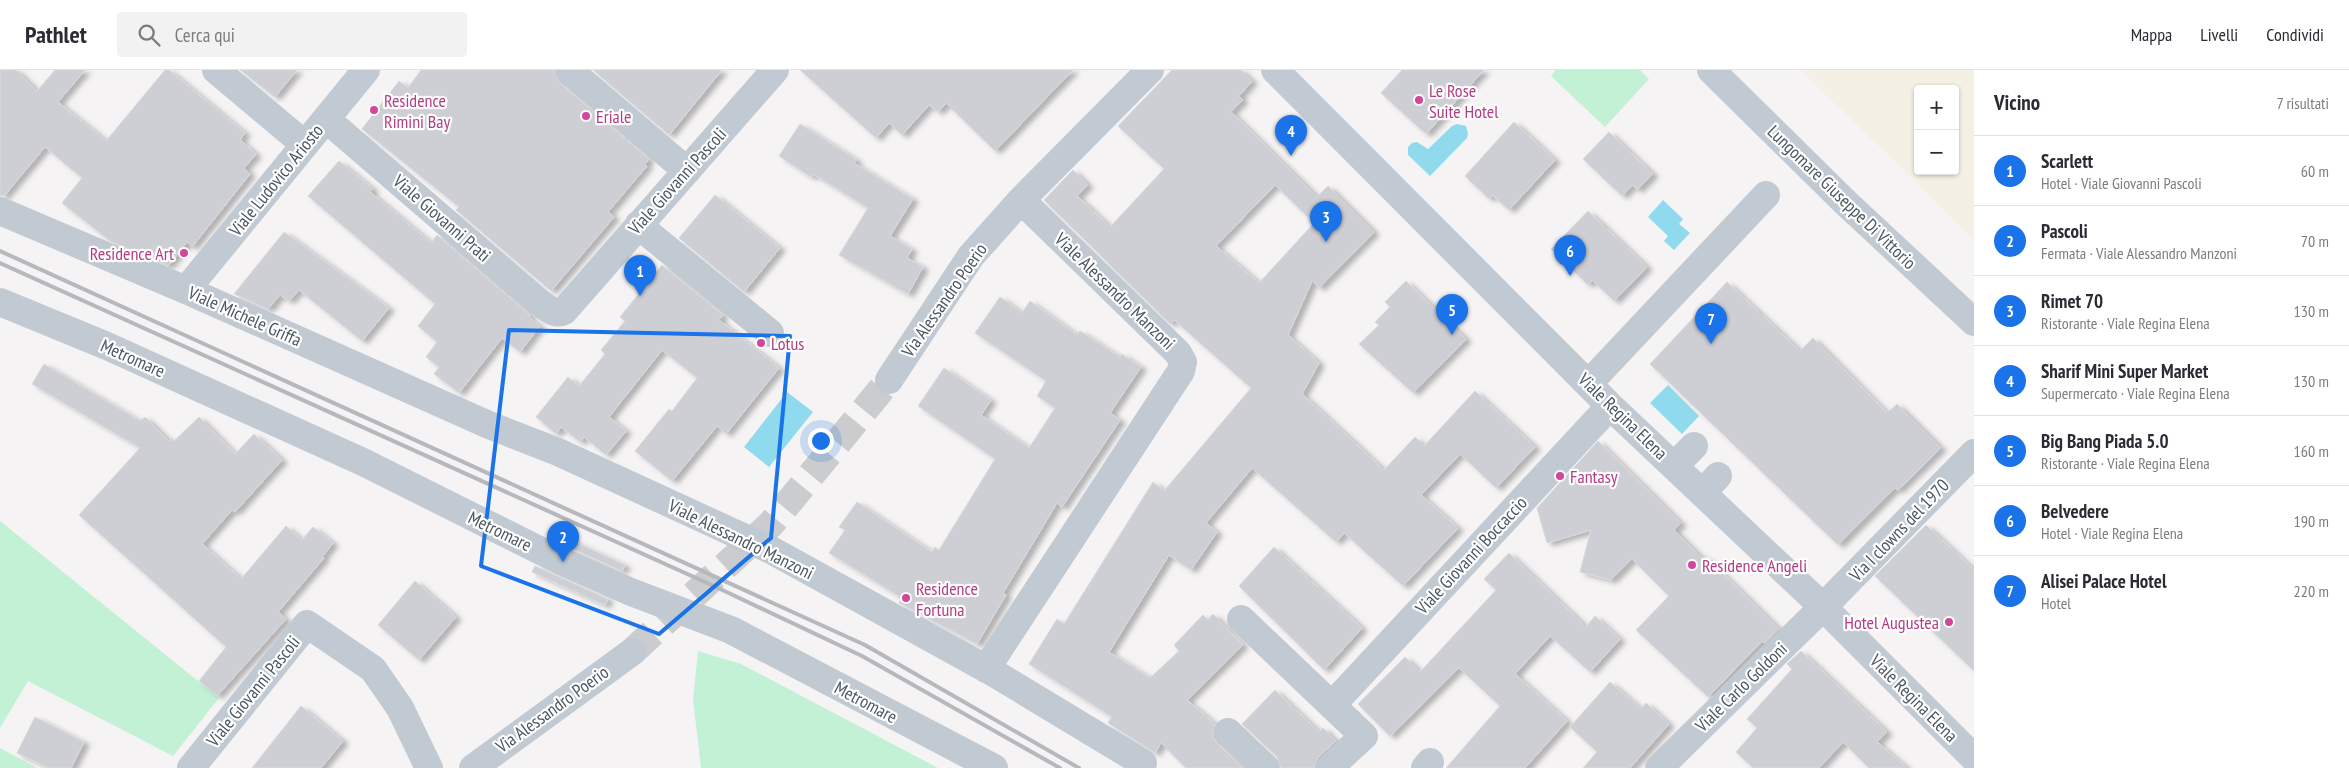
<!DOCTYPE html>
<html lang="it">
<meta charset="utf-8">
<style>
body{margin:0;font-family:"PT Sans Narrow",sans-serif;background:#f2f2f3;color:#2b2b33}
.controls{position:absolute;right:15px;top:15px;display:grid;overflow:hidden;border-radius:5px;box-shadow:0 1px 4px #0004}
.controls button{width:45px;height:45px;display:grid;place-items:center;padding:0;border:0;border-bottom:1px solid #e1e1e2;background:#fff;color:#2b2b33;font:25px sans-serif}
.you{position:absolute;left:820px;top:370px;width:18px;height:18px;margin:-12px;border:4px solid #fff;border-radius:50%;background:#1a73e8;box-shadow:0 0 0 8px #1a73e833}
.badge{display:grid;place-items:center;width:32px;height:32px;border-radius:50%;background:#1a73e8;color:#fff;font-size:16px;font-weight:700}
.pin{position:absolute;translate:-50% -41px;filter:drop-shadow(0 1px 2px #0008)}
.pin::after{content:'';position:absolute;top:26px;width:18px;height:15px;background:inherit;clip-path:polygon(0 0,100% 0,50% 100%)}
.list{margin:0;padding:0;list-style:none}
h2{display:flex;justify-content:space-between;align-items:center;height:65px;margin:0;padding:0 20px;font-size:21px}
h2 small{font-size:16px;font-weight:400;color:#7c7c81}
.list li{display:grid;grid-template-columns:32px 1fr auto;gap:15px;align-items:center;box-sizing:border-box;height:70px;padding:0 20px;border-top:1px solid #e1e1e2}
.list b{display:block;font-size:19px;white-space:nowrap}
.list p{margin:0;font-size:16px;white-space:nowrap;color:#7c7c81}
.list em{font-size:16px;font-style:normal;color:#7c7c81}
.icon{flex:none;width:28px;height:28px;fill:none;stroke:currentColor;stroke-width:2;stroke-linecap:round;stroke-linejoin:round}
.map{position:relative;flex:none;width:1974px;height:698px;overflow:hidden}
header{display:flex;align-items:center;gap:30px;box-sizing:border-box;height:70px;padding:0 25px;background:#fff;border-bottom:1px solid #e1e1e2}
header strong{font-size:24px}
nav{display:flex;gap:28px;margin-inline-start:auto;font-size:18px}
.search{width:350px;height:45px;background:#f2f2f3;display:flex;align-items:center;gap:12px;box-sizing:border-box;padding:0 18px;border-radius:5px;color:#7c7c81;font-size:19px}
main{display:flex}
aside{flex:1;background:#fff}
.map>svg:first-child{display:block}
.green{fill:#c3f1d5}
.sand{fill:#f5f0e5;fill-rule:evenodd}
.water{fill:#90daee}
.building{fill:#cdcfd5;stroke:#d7d9de;fill-rule:evenodd;filter:url(#shadow)}
.lines{fill:none;stroke-linecap:round;stroke-linejoin:round}
.minor-tunnel{stroke:#caccce;stroke-width:28;stroke-dasharray:28 14;stroke-linecap:butt}
.minor{stroke:#c1cad2;stroke-width:28}
.rail{stroke:#b5b8bd;stroke-width:4}
.marked{fill:none;stroke:#1a73e8;stroke-width:4;stroke-linejoin:round}
.hotel-dot{fill:#d1479c;stroke:#fff;stroke-width:2}
.labels{text-anchor:middle;dominant-baseline:central;stroke-width:4.5;stroke-linejoin:round;paint-order:stroke}
.hotel-label{font-size:18px;fill:#b23c85;stroke:#fff;text-anchor:start}
.street-label{font-size:18px;fill:#4a5661;stroke:#fff}
</style>
<header>
<strong>Pathlet</strong>
<div class="search"><svg class="icon" aria-label="search" viewBox="0 0 24 24"><circle cx="10" cy="10" r="6"/><path d="M15 15l6 6"/></svg>Cerca qui</div>
<nav><a>Mappa</a><a>Livelli</a><a>Condividi</a></nav>
</header>
<main>
<div class="map">
<svg width="1974" height="698" viewBox="0 0 1974 698">
<defs>
<filter id="shadow"><feDropShadow dx="5.5" dy="3" stdDeviation="2.5" flood-color="#0004"/></filter>
</defs>
<rect width="100%" height="100%" fill="#f5f3f3"/>
<!-- green -->
<path class="green" d="M1556,0h84l9,9 -44,48 -54,-51z
M0,451l219,177 -46,58 -145,-75 -28,47z
M698,581l43,13 197,104h-237l-8,-69z
M0,678l37,20h-37z"/>
<!-- sand -->
<path class="sand" d="M1801,0h173v169zM1918,19h37v82h-37z"/>
<!-- water -->
<path class="water" d="M1457,54l9,2 2,7 -1,5 -37,38 -22,-21v-8l4,-4 5,-1 11,7 24,-23z
M1663,130l20,19 -4,5 11,9 -16,17 -10,-9 4,-5 -20,-19z
M1668,315l31,31 -17,18 -32,-31z
M787,322l26,20 -44,55 -25,-20z"/>
<!-- building -->
<path class="building" d="M0,0h16l21,21 18,-21h30l-27,32 48,39 59,-71h4l76,63 -5,7 16,14 -12,14 6,6 -58,73 -5,-5 -19,24 -58,-25 -48,-38 20,-25 -37,-31 -41,49h-4z
M240,0h57l-22,27z
M421,0h133l5,12 90,77 -4,5 2,2 -39,46 6,5 -63,74 -95,-81 3,-3 -97,-78 37,-48 9,7z
M593,0h129l-53,65z
M800,0h273l-78,81 -49,-48 -8,9 -9,-7 -27,30 -13,-12 -13,15z
M1172,0h69l11,11 -13,15 4,4 -12,12 86,85 11,-11 46,46 -55,56 -7,-7 -24,54 31,28 -17,31 82,76 31,-33 9,9 51,-55 60,56 -39,41 -36,-34 -39,41 37,33 -55,58 -59,-53 -8,9 -84,-74 -46,55 11,9 -26,38 -22,-15 -60,97 41,26 29,-27 -5,-6 29,-30 5,5 5,-6 30,31 -56,55 28,24 -2,12 4,7 26,25h-57l-25,-25 -6,10 -47,-30 4,-6 -83,-53 28,-45 7,5 89,-142 11,9 87,-103 -77,-68 -4,4 -126,-124 29,-30 15,15 -11,11 33,31 54,-58 -46,-43zM1275,115l39,38 -55,60 -43,-37z
M1402,0h82l-58,64 -45,-41z
M1514,52l41,38 -46,50 -17,-15 -3,4 -24,-23z
M800,54l57,36 -3,3 59,36 -23,37 22,13 -5,9 16,9 -15,27 -69,-39 29,-47 -55,-34 -2,3 -32,-21z
M1609,62l44,42 -16,16 -5,-5 -10,11 -39,-37z
M339,91l34,28 -3,3 61,51 6,-8 93,80 -1,2 11,9 -20,26 -18,-14 -43,55 -25,-19 5,-7 -13,-10 11,-15 -19,-16 17,-22 -127,-108z
M715,125l65,53 -36,44 -65,-54z
M1588,141l59,56 -33,34 -22,-21 -4,5 -37,-36z
M284,162l105,76 -27,33 -63,-51 -10,11 -9,-6 -12,14 -34,-15z
M662,195l61,50 -4,5 60,48 -53,66 -9,-8 -45,55 -37,-30 34,-42 3,2 25,-33 -35,-28 -53,67 17,14 -20,24 -22,-18 -4,5 -19,-15 -5,7 -20,-17 32,-40 11,9 26,-32 -4,-4 24,-29 -5,-4z
M1406,211l60,58 -53,54 -54,-49 20,-19 -4,-3 15,-15 -5,-5z
M1727,212l73,69 13,-13 74,75 10,-9 44,44 -43,42 -3,-2 -57,57 -188,-181z
M1000,227l22,16 8,-12 47,34 3,-4 40,26 2,-3 19,13 -31,46 10,7 -58,87 -5,-4 -54,90 3,2 -29,49 -78,-41 3,-5 -73,-45 16,-23 -6,-3 18,-25 75,50 3,-5 4,3 56,-91 -77,-53 26,-38 47,32 -10,15 48,33 26,-40 -18,-12 9,-15 -71,-48z
M44,294l96,57 5,-4 24,24 3,-3 2,3 25,-24 36,37 19,-20 28,26 -47,52 -3,-2 -30,34 39,35 45,-53 16,14 11,-13 20,16 -11,14 2,1 -46,54 8,7 -69,77 -18,-15 27,-34 -147,-132 61,-67 -108,-64z
M1598,371l83,82 -7,7 30,30 2,-3 73,72 -15,14 -2,-2 -54,56 -72,-67 33,-34 -37,-37 -21,21 -31,-8 11,-42 -44,13 -10,-35z
M1926,455l48,45v101l-99,-95z
M553,462l72,33 -3,6 -73,-33z
M1274,477l88,81 -38,42 -85,-84z
M1509,483l77,74 9,-11 25,23 -30,33 -40,-36 -35,38 52,47 -42,47h-79l54,-62 -41,-38 -69,68 -32,-32 47,-47 15,15 76,-82 -12,-11z
M535,496l73,33 -3,6 -73,-33z
M415,511l41,36 -37,43 -41,-35z
M1801,581l86,81 -10,10 30,26h-38l-26,-26 -24,26h-66l-17,-16 21,-24 -10,-9 45,-50 -5,-5z
M1610,612l31,27 5,-6 23,21 -39,44h-47l14,-16 -27,-25z
M1275,620l44,42 4,-4 13,13 -18,16 -4,11h-33l-4,-11 -35,-33z
M301,636l42,35 -22,27h-69z
M35,647l49,25 -13,26h-22l-32,-15z"/>
<g class="lines">
<!-- minor-tunnel -->
<path class="minor-tunnel" d="M632,582l139,-128 118,-144"/>
<!-- minor -->
<path class="minor" d="M216,0l88,74
M569,0l118,101
M1275,0l335,336 213,201 151,151
M1711,0l135,133 128,119
M326,49l214,184c8,5 15,13 24,8l211,-241
M0,141l186,79 303,135 69,27 213,98 223,123 149,90
M638,155l132,108
M186,220l180,-220
M0,232l107,44 256,116 200,100 68,30 100,38 263,138
M889,310l82,-124 50,-56 129,-130
M1589,313l177,-188
M1674,396l20,-20
M1702,423l16,-17
M1241,549l123,117 -35,32
M986,599l195,-298 2,-9 -5,-9 -157,-153
M1333,634l277,-298
M1228,662l38,36
M191,698l116,-144 66,45 27,39 29,60
M473,698l159,-116
M1425,698l5,-6
M1659,698l164,-161 151,-154"/>
<!-- rail -->
<path class="rail" d="M0,181l865,394 214,123
M0,193l716,324 146,69 198,112"/>
</g>
<!-- marked area -->
<path class="marked" d="M509,260l281,6 -19,202 -112,96 -178,-68z"/>
<!-- markers -->
<g class="hotel-dot">
<circle cx="1419" cy="30" r="5"/>
<circle cx="374" cy="40" r="5"/>
<circle cx="586" cy="46" r="5"/>
<circle cx="184" cy="183" r="5"/>
<circle cx="761" cy="273" r="5"/>
<circle cx="1560" cy="406" r="5"/>
<circle cx="1692" cy="495" r="5"/>
<circle cx="906" cy="528" r="5"/>
<circle cx="1949" cy="552" r="5"/>
</g>
<g class="labels">
<!-- hotel labels -->
<g class="hotel-label">
<text x="1429" y="20">Le Rose<tspan x="1429" dy="21">Suite Hotel</tspan></text>
<text x="384" y="30">Residence<tspan x="384" dy="21">Rimini Bay</tspan></text>
<text x="596" y="46">Eriale</text>
<text x="174" y="183" text-anchor="end">Residence Art</text>
<text x="771" y="273">Lotus</text>
<text x="1570" y="406">Fantasy</text>
<text x="1702" y="495">Residence Angeli</text>
<text x="916" y="518">Residence<tspan x="916" dy="21">Fortuna</tspan></text>
<text x="1939" y="552" text-anchor="end">Hotel Augustea</text>
</g>
<!-- street labels -->
<g class="street-label">
<text transform="translate(276 110) rotate(-51)">Viale Ludovico Ariosto</text>
<text transform="translate(677 111) rotate(-48)">Viale Giovanni Pascoli</text>
<text transform="translate(1842 127) rotate(44)">Lungomare Giuseppe Di Vittorio</text>
<text transform="translate(442 148) rotate(41)">Viale Giovanni Prati</text>
<text transform="translate(1115 221) rotate(44)">Viale Alessandro Manzoni</text>
<text transform="translate(944 230) rotate(-55)">Via Alessandro Poerio</text>
<text transform="translate(245 246) rotate(24)">Viale Michele Griffa</text>
<text transform="translate(133 288) rotate(24)">Metromare</text>
<text transform="translate(1623 346) rotate(44)">Viale Regina Elena</text>
<text transform="translate(1899 460) rotate(-46)">Via I clowns del 1970</text>
<text transform="translate(500 461) rotate(26)">Metromare</text>
<text transform="translate(741 469) rotate(26)">Viale Alessandro Manzoni</text>
<text transform="translate(1471 485) rotate(-47)">Viale Giovanni Boccaccio</text>
<text transform="translate(1741 617) rotate(-44)">Viale Carlo Goldoni</text>
<text transform="translate(253 621) rotate(-51)">Viale Giovanni Pascoli</text>
<text transform="translate(1914 628) rotate(45)">Viale Regina Elena</text>
<text transform="translate(866 632) rotate(28)">Metromare</text>
<text transform="translate(552 639) rotate(-36)">Via Alessandro Poerio</text>
</g>
</g>
</svg>
<div class="controls">
<button>+</button>
<button>−</button>
</div>
<div class="you"></div>
<div class="pin badge" style="left:640px;top:226px">1</div>
<div class="pin badge" style="left:563px;top:492px">2</div>
<div class="pin badge" style="left:1326px;top:172px">3</div>
<div class="pin badge" style="left:1291px;top:86px">4</div>
<div class="pin badge" style="left:1452px;top:265px">5</div>
<div class="pin badge" style="left:1570px;top:206px">6</div>
<div class="pin badge" style="left:1711px;top:274px">7</div>
</div>
<aside>
<h2>Vicino<small>7 risultati</small></h2>
<ul class="list">
<li><span class="badge">1</span><div><b>Scarlett</b><p>Hotel · Viale Giovanni Pascoli</p></div><em>60 m</em></li>
<li><span class="badge">2</span><div><b>Pascoli</b><p>Fermata · Viale Alessandro Manzoni</p></div><em>70 m</em></li>
<li><span class="badge">3</span><div><b>Rimet 70</b><p>Ristorante · Viale Regina Elena</p></div><em>130 m</em></li>
<li><span class="badge">4</span><div><b>Sharif Mini Super Market</b><p>Supermercato · Viale Regina Elena</p></div><em>130 m</em></li>
<li><span class="badge">5</span><div><b>Big Bang Piada 5.0</b><p>Ristorante · Viale Regina Elena</p></div><em>160 m</em></li>
<li><span class="badge">6</span><div><b>Belvedere</b><p>Hotel · Viale Regina Elena</p></div><em>190 m</em></li>
<li><span class="badge">7</span><div><b>Alisei Palace Hotel</b><p>Hotel</p></div><em>220 m</em></li>
</ul>
</aside>
</main>
